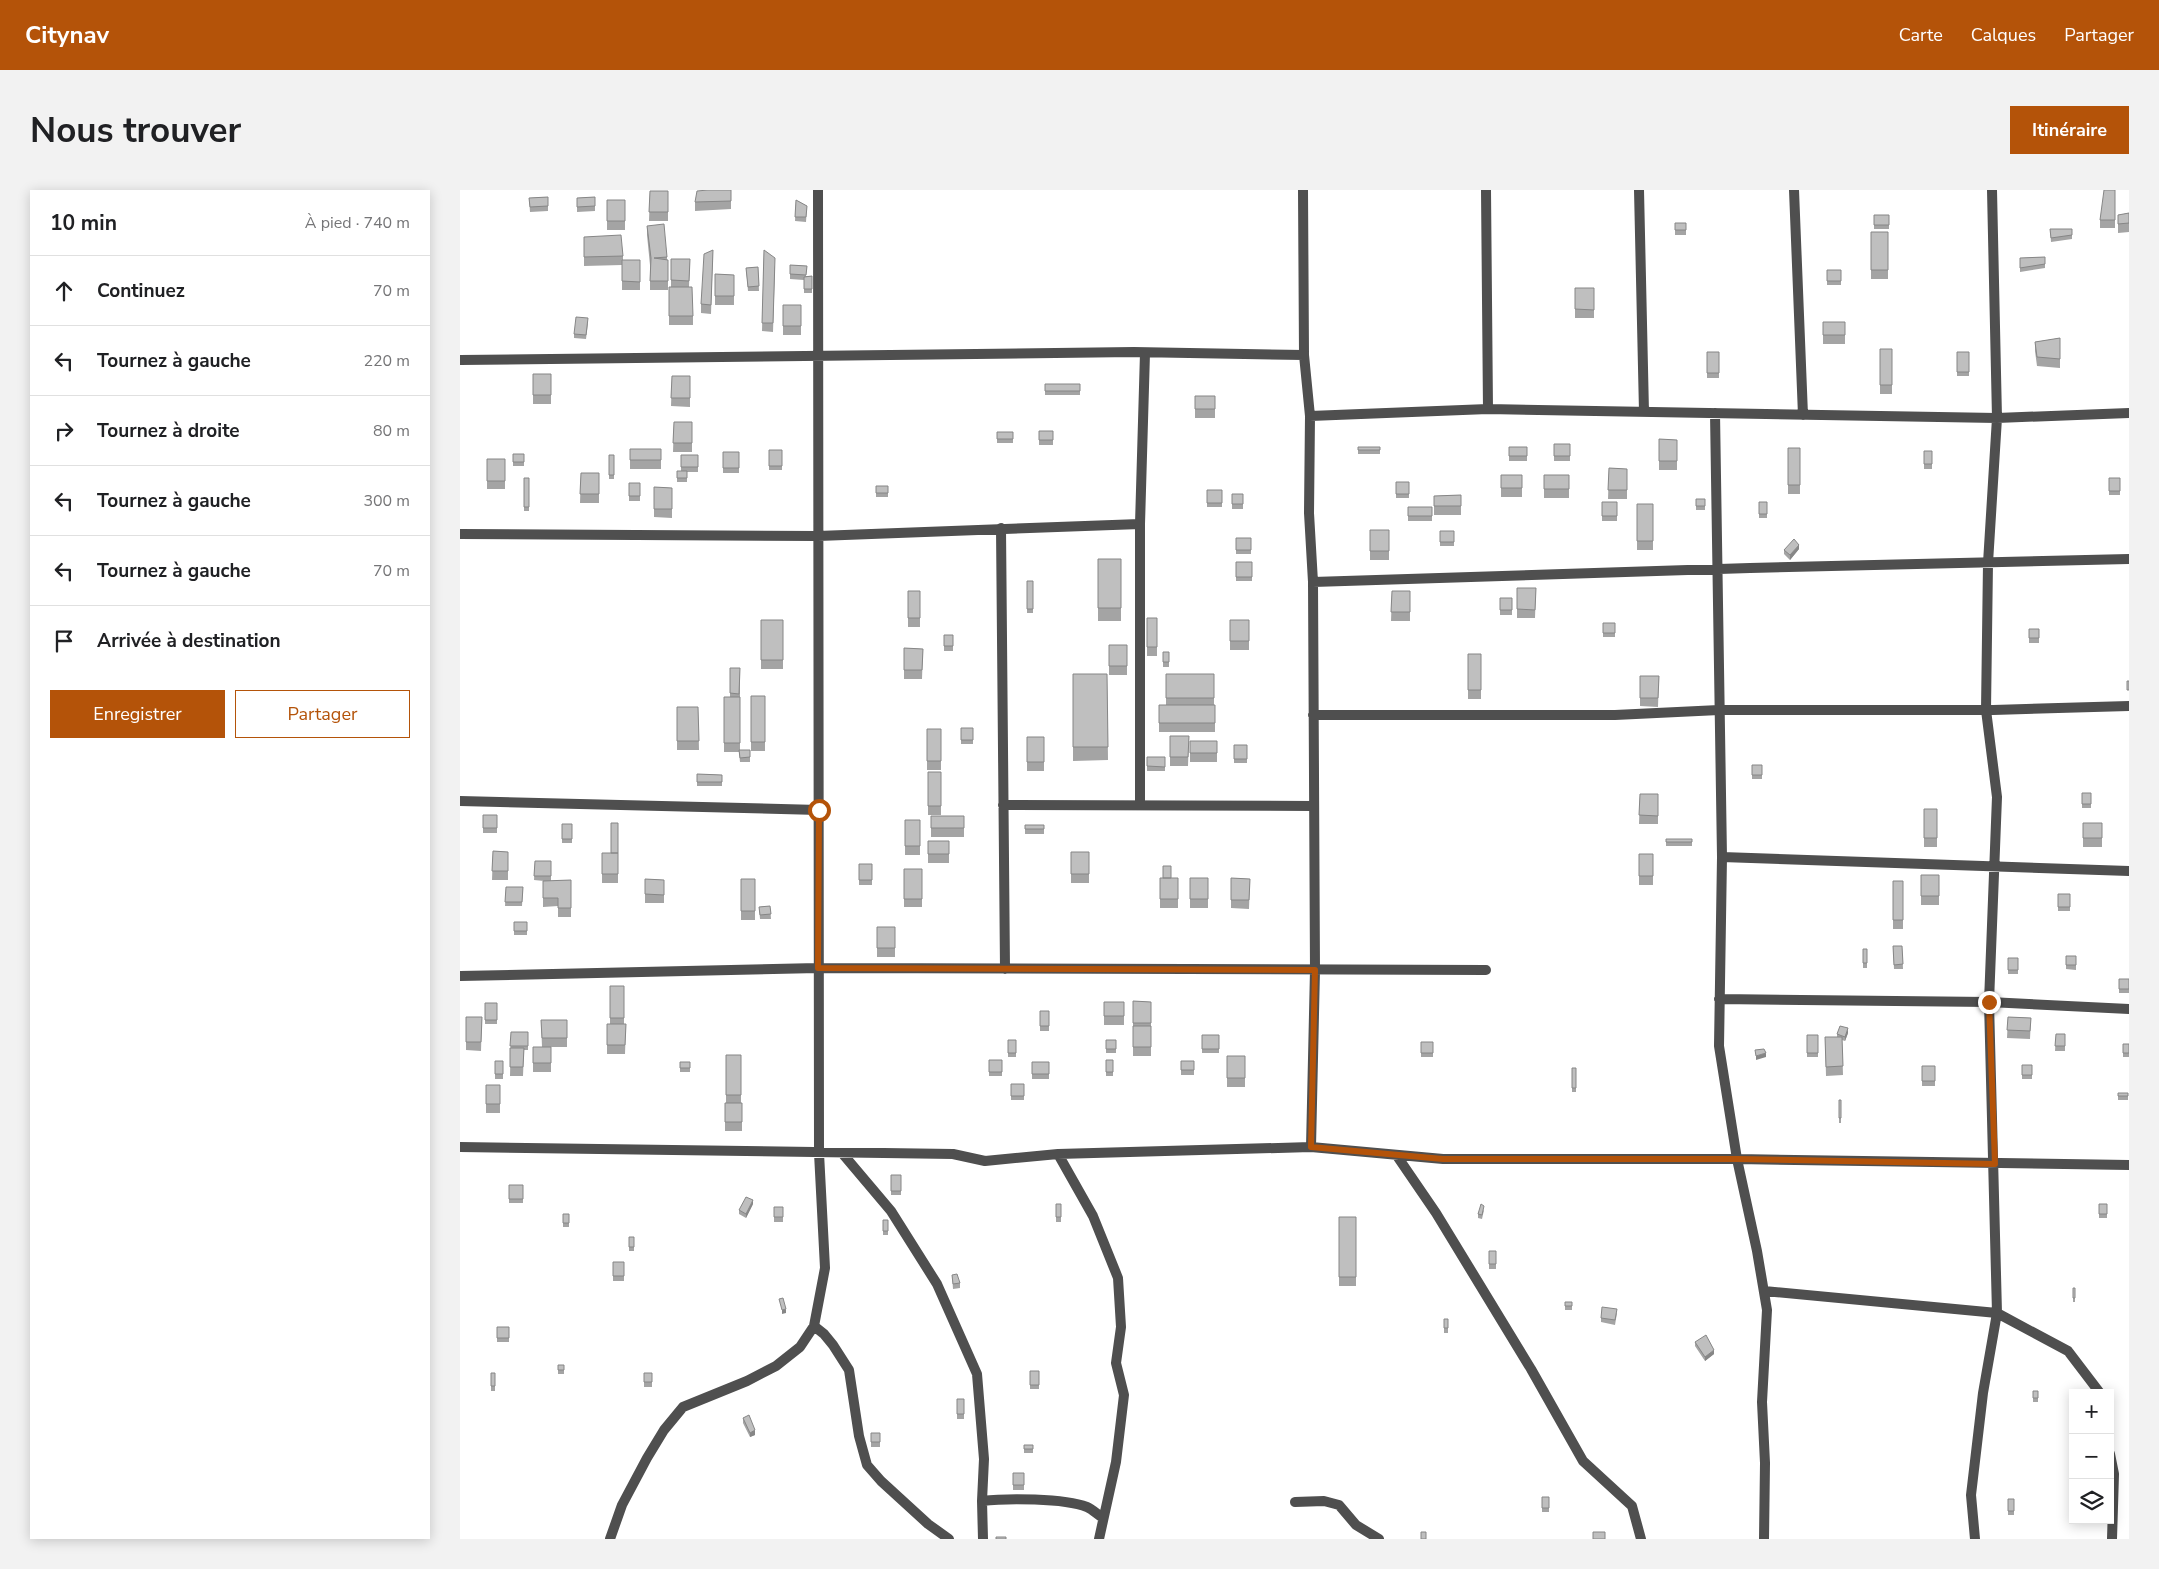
<!DOCTYPE html>
<html lang="fr">
<meta charset="utf-8">
<style>
body{margin:0;font-family:"Nunito Sans",sans-serif;background:#f2f2f2;color:#202124}
.controls{position:absolute;right:15px;bottom:15px;display:grid;overflow:hidden;border-radius:0px;box-shadow:0 2px 12px #0003}
.controls button{width:45px;height:45px;display:grid;place-items:center;padding:0;border:0;border-bottom:1px solid #e0e0e0;background:#fff;color:#202124;font:25px sans-serif}
.stop{position:absolute;width:15px;height:15px;margin:-11px;border:4px solid #b45309;border-radius:50%;background:#fff}
.stop.end{background:#b45309;border-color:#fff;box-shadow:0 1px 5px #0008}
.list{margin:0;padding:0;list-style:none}
h2{display:flex;justify-content:space-between;align-items:center;height:65px;margin:0;padding:0 20px;font-size:21px}
h2 small{font-size:16px;font-weight:400;color:#757577}
.list li{display:grid;grid-template-columns:32px 1fr auto;gap:15px;align-items:center;box-sizing:border-box;height:70px;padding:0 20px;border-top:1px solid #e0e0e0}
.list b{display:block;font-size:19px;white-space:nowrap}
.list em{font-size:16px;font-style:normal;color:#757577}
.actions{display:flex;gap:10px;padding:15px 20px}
.actions a{flex:1;padding:11px 0;border:1px solid #b45309;border-radius:0px;text-align:center;font-size:18px;color:#b45309}
.actions .main{background:#b45309;color:#fff}
.icon{flex:none;width:28px;height:28px;fill:none;stroke:currentColor;stroke-width:2;stroke-linecap:round;stroke-linejoin:round}
.map{position:relative;flex:none;width:1669px;height:1349px;overflow:hidden;border-radius:0px}
header{display:flex;align-items:center;gap:30px;box-sizing:border-box;height:70px;padding:0 25px;background:#b45309;color:#fff}
header strong{font-size:24px}
nav{display:flex;gap:28px;margin-inline-start:auto;font-size:18px}
.intro{display:flex;align-items:center;justify-content:space-between;box-sizing:border-box;height:120px;padding:0 30px}
h1{margin:0;font-size:35px}
.button{padding:12px 22px;border-radius:0px;background:#b45309;color:#fff;font-size:18px;font-weight:700}
main{display:flex;gap:30px;padding:0 30px}
aside{flex:1;background:#fff;border-radius:0px;box-shadow:0 2px 12px #0003}
.map>svg:first-child{display:block}
.lines{fill:none;stroke-linecap:round;stroke-linejoin:round}
.street{stroke:#4f4f4f;stroke-width:10}
.wall{fill:#a4a4a4}
.shaded-wall{fill:#868686}
.building{fill:#bfbfbf;stroke:#868686}
.route{stroke:#b45309;stroke-width:6}
</style>
<header>
<strong>Citynav</strong>
<nav><a>Carte</a><a>Calques</a><a>Partager</a></nav>
</header>
<div class="intro"><h1>Nous trouver</h1><a class="button">Itinéraire</a></div>
<main>
<aside>
<h2>10 min<small>À pied · 740 m</small></h2>
<ul class="list">
<li><svg class="icon" aria-label="ahead" viewBox="0 0 24 24"><path d="M12 20V5M6 11l6-6 6 6"/></svg><div><b>Continuez</b></div><em>70 m</em></li>
<li><svg class="icon" aria-label="left" viewBox="0 0 24 24"><path d="M17 20v-9H6M10 6l-5 5 5 5"/></svg><div><b>Tournez à gauche</b></div><em>220 m</em></li>
<li><svg class="icon" aria-label="right" viewBox="0 0 24 24"><path d="M7 20v-9h11M14 6l5 5-5 5"/></svg><div><b>Tournez à droite</b></div><em>80 m</em></li>
<li><svg class="icon" aria-label="left" viewBox="0 0 24 24"><path d="M17 20v-9H6M10 6l-5 5 5 5"/></svg><div><b>Tournez à gauche</b></div><em>300 m</em></li>
<li><svg class="icon" aria-label="left" viewBox="0 0 24 24"><path d="M17 20v-9H6M10 6l-5 5 5 5"/></svg><div><b>Tournez à gauche</b></div><em>70 m</em></li>
<li><svg class="icon" aria-label="arrive" viewBox="0 0 24 24"><path d="M6 21V4h12l-3 4 3 4H6"/></svg><div><b>Arrivée à destination</b></div></li>
</ul>
<div class="actions"><a class="main">Enregistrer</a><a>Partager</a></div>
</aside>
<div class="map">
<svg width="1669" height="1349" viewBox="0 0 1669 1349">
<rect width="100%" height="100%" fill="#fff"/>
<g class="lines">
<!-- street -->
<path class="street" d="M358,0l1,963 6,115 -11,58 10,8 9,11 16,25 10,66 8,29 14,16 47,43 21,15
M843,0l1,165 6,61 -1,97 4,69 2,388 -4,177
M1026,0l2,219
M1179,0l5,222
M1334,0l9,225
M0,170l674,-8 170,3
M1255,223l7,444 -3,189 18,113 20,92 10,59 -5,92 3,61 -1,76
M850,226l178,-7 509,9 132,-5
M541,338l4,441
M0,344l358,2 322,-12
M853,392l437,-14 379,-9
M853,525h302l104,-5h274l136,-4
M0,611l359,9
M543,615l311,1
M680,615v-281l5,-171
M1262,667l407,14
M0,786l358,-8 668,2
M1259,809l270,3 140,7
M0,957l493,7 32,7 73,-7 253,-7 132,12h294l392,6
M382,963l49,58 46,73 40,90 7,85 -2,42 1,38
M598,964l35,62 25,62 3,49 -5,36 8,32 -8,67 -17,77
M937,966l39,57 95,156 52,92 49,45 9,33
M1304,1101l233,22 71,38 32,42
M1650,1264l4,20 -2,65
M522,1311c24,-3 82,-3 105,6 5,2 11,8 16,11
M835,1312l29,-1 15,4 17,20 23,14
M150,1349l12,-34 25,-47 17,-28 19,-23 64,-26 29,-15 24,-19 14,-21
M1515,1349l-4,-44 12,-102 14,-80 -8,-311 8,-205 -11,-87 2,-147 9,-145 -5,-228"/>
</g>
<!-- wall -->
<path class="wall" d="M271,0v19l-36,2v-9z
M1655,0v38h-15v-8z
M190,1h18v30h-19z
M88,7v14l-18,1 -1,-14z
M135,7v14l-18,1v-14z
M147,10h18v30h-18z
M336,10l11,6 -1,16 -11,-1z
M1669,23v19l-11,1v-18z
M1414,25h15v14h-15z
M1215,33h11v12h-11z
M187,36l20,31v3h1v30h-18v-25l-3,-30z
M1590,39h22v10l-21,3z
M1411,42h17v47h-17z
M124,47l39,19v4h17v30h-18v-25l-38,1z
M253,60l-2,64 -10,-1v-9z
M304,60l11,17 -2,65 -11,-1z
M1585,67v11l-25,4v-14z
M211,69h19l-1,28 4,29v9h-24v-38h2z
M330,75l17,1 -1,10h6v17h-8v-13l-14,-1z
M298,77l1,24h-11l-2,-23z
M1367,80h14v15h-14z
M255,84l19,1v30h-19z
M1115,98h19v30h-19z
M323,115h18v30h-18z
M1363,132h22v22h-22z
M128,133l-2,16 -12,-1v-4z
M1600,148v30l-23,-2 -2,-15v-9z
M1420,159h12v45h-12z
M1247,162h12v26h-12z
M1497,162h12v24h-12z
M73,184h18v30h-18z
M212,186h18v31l-19,-1z
M585,194h35v11h-35z
M735,206h20v22h-20z
M214,232h18v30h-19z
M579,241h14v14h-14z
M537,242h16v11h-16z
M1199,249l18,1v30h-18z
M1094,254h16v17h-16z
M898,257h22v7h-22z
M1049,257h18v14h-18z
M1328,258h12v46h-12z
M170,259h31v20h-31z
M309,260h13v20h-13z
M1464,261h8v18h-8z
M263,262h16v21h-16z
M53,264h11v12h-11z
M149,265h5v24h-5z
M221,265h17v17h-11v10h-10v-11h4z
M27,269h18v30h-18z
M1149,278l18,1v30h-19z
M121,283h18v30h-19z
M1041,285h21v22h-21z
M1084,285h25v23h-25z
M64,288h5v33h-5z
M1649,288h11v17h-11z
M936,292h13v16h-13z
M169,293h11v18h-11z
M416,296h12v11h-12z
M194,297l18,1v30l-18,-1z
M747,300h15v17h-15z
M772,304h11v15h-11z
M1001,305v20h-27v-19z
M1236,309h9v11h-9z
M1142,312h15v19h-15z
M1299,312h8v16h-8z
M1177,314h16v46h-16z
M948,317h24v14h-24z
M910,340h19v30h-19z
M980,341h14v15h-14z
M776,348h15v16h-15z
M1339,359l-9,11 -6,-6v-4z
M638,369h23v62h-23z
M776,372h16v19h-16z
M567,391h6v32h-6z
M1057,398h19l-1,30h-18z
M448,401h12v36h-12z
M932,401h18v30h-19z
M1040,408h12v17h-12z
M687,428h10v38h-10z
M301,430h22v49h-22z
M770,430h19v30h-19z
M1143,433h12v14h-12z
M1569,439h10v14h-10z
M484,445h9v16h-9z
M649,455h18v30h-18z
M444,458l19,1 -1,30h-18z
M703,462h6v15h-6z
M1008,464h13v45h-13z
M280,478v82h10v12h-10l-1,-10h-15v-55h6v-4z
M613,484h34l1,86 -35,1z
M706,484h48v31h1v27h-56v-27h7z
M1180,486h19l-1,31 -18,-1z
M291,506h14v55h-14z
M217,517h21l1,43h-22z
M501,538h12v16h-12z
M467,539h14v41h-14z
M710,546h19l-1,30h-18z
M567,547h17v34h-17z
M730,551h27v21h-27z
M774,555h13v18h-13z
M687,567h18v14h-18z
M1292,575h10v14h-10z
M468,582h13v43h-13z
M237,584l25,1v11h-25z
M1622,603h9v15h-9z
M1180,604h18v30h-19z
M1464,619h13v38h-13z
M23,625h14v18h-14z
M471,626h33v21h-33z
M445,630h15v35h-15z
M158,633v60h-16v-30h9z
M1623,633h19v24h-19z
M102,634h10v19h-10z
M565,635h19v9h-19z
M1206,649h26v7h-26z
M468,651h21v22h-21z
M33,661l15,1v28h-16z
M611,662h18v31h-18z
M1179,664h14v31h-14z
M75,671h16v20l20,-1v37h-13v-11l-15,1v-26h1l-10,-1z
M399,674h13v21h-13z
M444,679h18v38h-18z
M1461,685h18v30h-18z
M700,688h18v30h-18z
M730,688h18v30h-18z
M771,688l19,1 -1,30 -18,-1z
M185,689l19,1v23h-19z
M281,689h14v41h-14z
M1433,691h10v48h-10z
M46,697h17l-1,19h-17z
M1598,704h12v17h-12z
M310,716l1,13h-11l-1,-12z
M54,732h13v13h-13z
M417,737h18v30h-18z
M1433,756h9l1,23h-9z
M1403,759h4v19h-4z
M1616,766v14l-10,-1v-4z
M1548,768h10v16h-10z
M1659,789h10v14h-10z
M150,796h14v38h2l-1,30h-18v-30h3z
M673,811l18,1v54h-18z
M644,812h20v23h-20z
M25,813h12v21h-12z
M580,821h9v20h-9z
M6,827h16l-1,34 -15,-1z
M1548,827l23,1 -1,21 -23,-1z
M81,830h26v27h-25z
M51,842h17v18h-4l-1,26h-13z
M1388,843l-3,8 -3,-1 1,35 -17,1 -1,-39h12v-3z
M1596,844h9v17h-10z
M742,845h17v18h-17z
M1347,845h11v22h-11z
M548,850h8v17h-8z
M646,850h10v13h-10z
M961,852h12v15h-12z
M1663,854h6v13h-6z
M73,857h18v25h-18z
M266,865h15v48h1v28h-17v-28h1z
M767,866h18v31h-18z
M529,870h13v16h-13z
M646,870h7v16h-7z
M35,871h8v18h-8z
M721,871h13v14h-13z
M220,872h10v10h-10z
M572,872h17v17h-17z
M1562,875h10v14h-10z
M1462,876h13v20h-13z
M1112,878h4v24h-4z
M551,894h13v16h-13z
M26,895h14v28h-14z
M1658,903h10v7h-10z
M1379,910h2v23h-2z
M431,985h10v20h-10z
M49,995h14v18h-14z
M293,1014l-7,14 -7,-4v-4z
M596,1014h5v18h-5z
M1639,1014h8v14h-8z
M314,1017h9v15h-9z
M1024,1020l-2,9 -4,-1v-4z
M103,1024h6v13h-6z
M879,1027h17v69h-17z
M423,1030h5v15h-5z
M169,1047h5v14h-5z
M1029,1061h7v18h-7z
M153,1072h11v19h-11z
M492,1085l8,8v5l-7,1z
M1613,1098h2v14h-2z
M1105,1112h7v8h-7z
M1157,1123l-2,12 -14,-3v-4z
M984,1129h4v14h-4z
M37,1137h12v15h-12z
M1235,1152l19,12 -9,7 -10,-15z
M98,1175h6v9h-6z
M570,1181h9v18h-9z
M31,1183h4v18h-4z
M184,1183h8v14h-8z
M1573,1201h5v11h-5z
M497,1209h7v20h-7z
M283,1228l12,17 -5,2 -7,-14z
M411,1243h9v14h-9z
M564,1255h9v8h-9z
M553,1283h11v17h-11z
M1082,1307h7v15h-7z
M1548,1309h6v16h-6z"/>
<!-- shaded-wall -->
<path class="shaded-wall" d="M1339,355v4l-9,11v-5z
M1388,838v5l-3,8v-4z
M1306,863v4l-10,3v-4z
M293,1010v4l-7,14v-4z
M326,1119v4l-4,1v-4z
M1254,1160v4l-9,7v-4z
M295,1240v5l-5,2v-4z"/>
<!-- building -->
<path class="building" d="M248,0h23v11l-36,1 2,-11z
M1644,0h11v30h-15z
M190,1h18v21h-19z
M88,7v9l-18,1 -1,-9z
M135,7v9l-18,1v-9z
M147,10h18v21h-18z
M336,10l11,6 -1,11h-11z
M1669,23v10l-11,1v-9z
M1414,25h15v10h-15z
M1215,33h11v7h-11z
M204,34l3,33 -13,1 14,2v21h-18l1,-23 -4,-32z
M1590,39h22v6l-21,3z
M1411,42h17v38h-17z
M161,45l2,21 -39,1v-20z
M253,60l-2,55 -10,-1 3,-50z
M304,60l11,8 -2,65h-11z
M1585,67v7l-25,4v-10z
M211,69h19l-1,22 -18,-1z
M162,70h18v22l-18,-1z
M330,75l17,1 -1,9 -16,-1z
M298,77l1,19 -11,1 -2,-19z
M1367,80h14v11h-14z
M255,84l19,1v21h-19z
M352,86v13h-8v-12z
M209,97h23l1,29h-24z
M1115,98h19v22l-19,-1z
M323,115h18v21h-18z
M116,127l12,1 -2,17 -12,-1z
M1363,132h22v13h-22z
M1600,148v21l-23,-2 -2,-15z
M1420,159h12v36h-12z
M1247,162h12v21h-12z
M1497,162h12v20h-12z
M73,184h18v21h-18z
M212,186h18v22h-19z
M585,194h35v7h-35z
M735,206h20v13h-20z
M214,232h18v21h-19z
M579,241h14v9h-14z
M537,242h16v7h-16z
M1199,249l18,1v21h-18z
M1094,254h16v12h-16z
M898,257h22v3h-22z
M1049,257h18v9h-18z
M1328,258h12v37h-12z
M170,259h31v11h-31z
M309,260h13v16h-13z
M1464,261h8v13h-8z
M263,262h16v16h-16z
M53,264h11v8h-11z
M149,265h5v20h-5z
M221,265h17v12h-17z
M27,269h18v22h-18z
M1149,278l18,1v21h-19z
M217,281h10v7h-10z
M121,283h18v21h-19z
M1041,285h21v13h-21z
M1084,285h25v14h-25z
M64,288h5v29h-5z
M1649,288h11v13h-11z
M936,292h13v12h-13z
M169,293h11v13h-11z
M416,296h12v7h-12z
M194,297l18,1v21h-18z
M747,300h15v13h-15z
M772,304h11v10h-11z
M1001,305v11h-27v-10z
M1236,309h9v7h-9z
M1142,312h15v14h-15z
M1299,312h8v12h-8z
M1177,314h16v37h-16z
M948,317h24v9h-24z
M910,340h19v21h-19z
M980,341h14v11h-14z
M776,348h15v12h-15z
M1334,349l5,6 -9,10 -6,-5z
M638,369h23v49h-23z
M776,372h16v15h-16z
M567,391h6v28h-6z
M1057,398h19l-1,22 -18,-1z
M448,401h12v27h-12z
M932,401h18v21h-19z
M1040,408h12v12h-12z
M687,428h10v29h-10z
M301,430h22v40h-22z
M770,430h19v21h-19z
M1143,433h12v10h-12z
M1569,439h10v9h-10z
M484,445h9v11h-9z
M649,455h18v21h-18z
M444,458l19,1 -1,21h-18z
M703,462h6v10h-6z
M1008,464h13v36h-13z
M270,478h10l-1,26 -9,-1z
M613,484h34l1,73h-35z
M706,484h48v24h-48z
M1180,486h19l-1,22h-18z
M1667,491h2v9h-2z
M291,506h14v46h-14z
M264,507h16v46h-16z
M699,515h56v18h-56z
M217,517h21l1,34h-22z
M501,538h12v12h-12z
M467,539h14v32h-14z
M710,546h19l-1,21h-18z
M567,547h17v25h-17z
M730,551h27v12h-27z
M774,555h13v14h-13z
M279,560h11v7l-10,1z
M687,567h18v10l-18,-1z
M1292,575h10v10h-10z
M468,582h13v34h-13z
M237,584l25,1v7h-25z
M1622,603h9v11h-9z
M1180,604h18v22l-19,-1z
M1464,619h13v29h-13z
M23,625h14v13h-14z
M471,626h33v12h-33z
M445,630h15v26h-15z
M151,633h7v30h-7z
M1623,633h19v15h-19z
M102,634h10v15h-10z
M565,635h19v4h-19z
M1206,649h26v3h-26z
M468,651h21v13h-21z
M33,661l15,1v19h-16z
M611,662h18v22h-18z
M142,663h16v21h-16z
M1179,664h14v22h-14z
M75,671h16v15h-17z
M399,674h13v16h-13z
M703,676h8v12h-8z
M444,679h18v30h-18z
M1461,685h18v21h-18z
M700,688h18v21h-18z
M730,688h18v21h-18z
M771,688l19,1 -1,21h-18z
M185,689l19,1v15l-19,-1z
M281,689h14v32h-14z
M111,690v28h-13v-10h-15v-17z
M1433,691h10v39h-10z
M46,697h17l-1,15h-17z
M1598,704h12v13h-12z
M310,716l1,8 -11,1 -1,-8z
M54,732h13v9h-13z
M417,737h18v21h-18z
M1433,756h9l1,18 -9,1z
M1403,759h4v14h-4z
M1606,766h10v9h-10z
M1548,768h10v12h-10z
M1659,789h10v10h-10z
M150,796h14v32h-14z
M673,811l18,1v21h-18z
M644,812h20v14h-20z
M25,813h12v17h-12z
M580,821h9v15h-9z
M6,827h16l-1,25h-15z
M1548,827l23,1 -1,13 -23,-1z
M81,830h26v18h-25z
M147,834h19l-1,21h-18z
M673,836h18v21h-18z
M1380,836l8,2 -3,9 -8,-3z
M51,842h17v14h-18z
M1596,844h9v12h-10z
M742,845h17v14h-17z
M1347,845h11v18h-11z
M1365,847h17l1,29 -17,1z
M548,850h8v13h-8z
M646,850h10v9h-10z
M961,852h12v11h-12z
M1663,854h6v9h-6z
M73,857h18v16h-18z
M50,858h14l-1,19h-13z
M1304,859l2,4 -10,3 -1,-6z
M266,865h15v40h-15z
M767,866h18v22h-18z
M529,870h13v12h-13z
M646,870h7v12h-7z
M35,871h8v13h-8z
M721,871h13v9h-13z
M220,872h10v6h-10z
M572,872h17v12h-17z
M1562,875h10v10h-10z
M1462,876h13v15h-13z
M1112,878h4v20h-4z
M551,894h13v12h-13z
M26,895h14v19h-14z
M1658,903h10v3h-10z
M1379,910h2v18h-2z
M265,913h17v19h-17z
M431,985h10v16h-10z
M49,995h14v14h-14z
M286,1007l7,3 -7,14 -7,-4z
M596,1014h5v13h-5z
M1021,1014l3,2 -2,9 -4,-1z
M1639,1014h8v10h-8z
M314,1017h9v10h-9z
M103,1024h6v9h-6z
M879,1027h17v60h-17z
M423,1030h5v11h-5z
M169,1047h5v10h-5z
M1029,1061h7v13h-7z
M153,1072h11v14h-11z
M497,1084l3,9 -7,1 -1,-9z
M1613,1098h2v10h-2z
M323,1108l3,11 -4,1 -3,-11z
M1105,1112h7v4h-7z
M1142,1117l15,2 -2,11 -14,-2z
M984,1129h4v9h-4z
M37,1137h12v11h-12z
M1246,1145l8,15 -9,7 -10,-15z
M98,1175h6v5h-6z
M570,1181h9v14h-9z
M31,1183h4v13h-4z
M184,1183h8v9h-8z
M1573,1201h5v7h-5z
M497,1209h7v15h-7z
M289,1225l6,15 -5,3 -7,-15z
M411,1243h9v9h-9z
M564,1255h9v4h-9z
M553,1283h11v12h-11z
M1082,1307h7v11h-7z
M1548,1309h6v12h-6z
M961,1342h5v7h-5z
M1133,1342h12v7h-12z
M536,1347h10v2h-10z"/>
<g class="lines">
<!-- route -->
<path class="route" d="M359,620l-1,158 497,2 -4,177 132,12h294l258,5 -6,-162"/>
</g>
</svg>
<div class="controls">
<button>+</button>
<button>−</button>
<button><svg class="icon" aria-label="layers" viewBox="0 0 24 24"><path d="M12 4l9 5-9 5-9-5zM3 14l9 5 9-5"/></svg></button>
</div>
<div class="stop" style="left:359px;top:620px"></div>
<div class="stop end" style="left:1529px;top:812px"></div>
</div>
</main>
